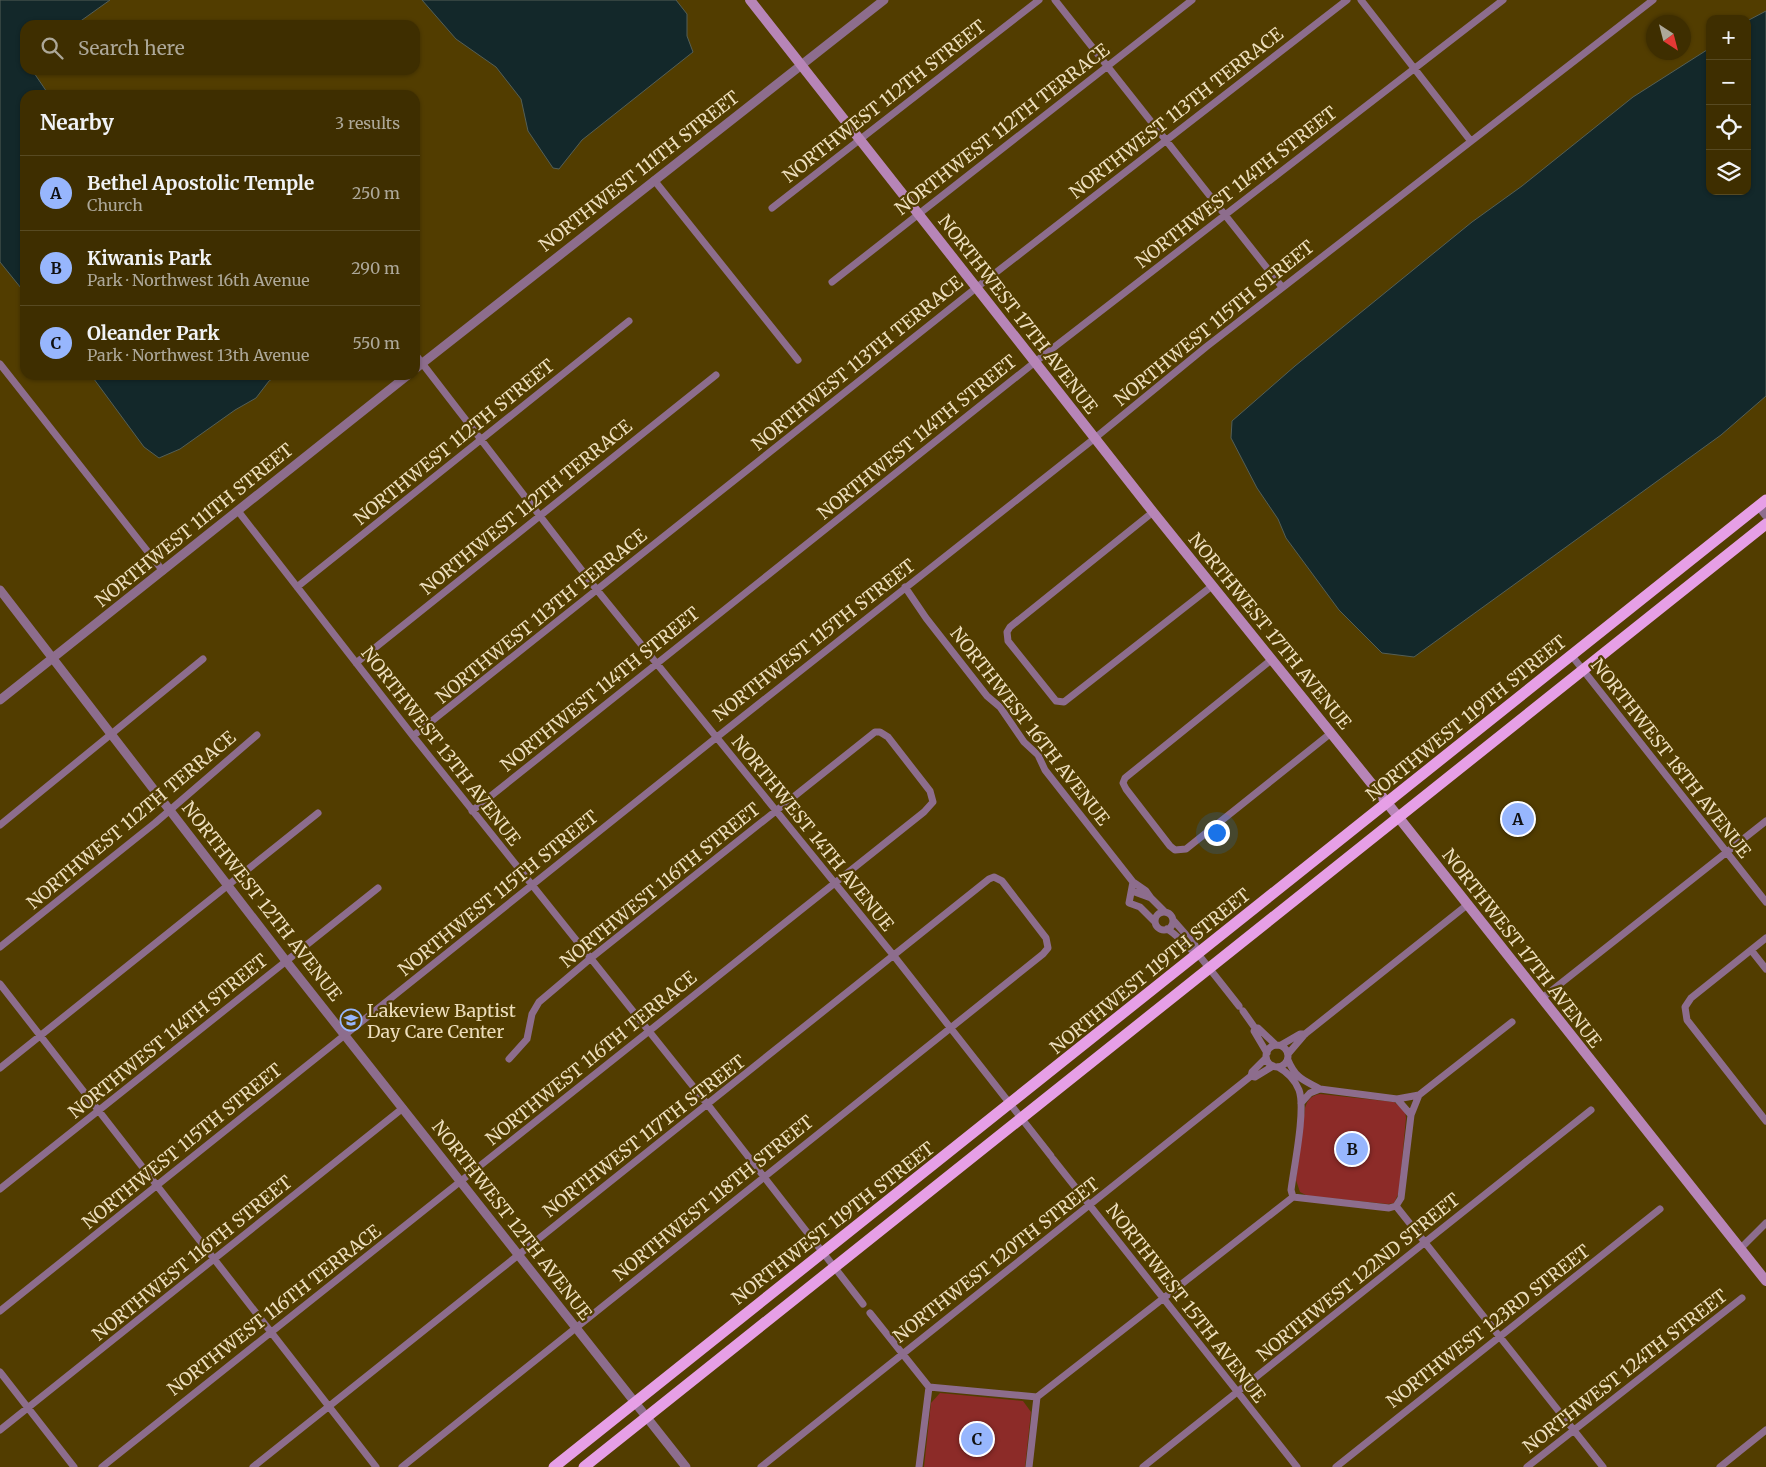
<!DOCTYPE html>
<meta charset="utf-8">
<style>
body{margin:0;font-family:Merriweather,serif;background:#45360a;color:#f1f3f6}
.controls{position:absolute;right:15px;top:15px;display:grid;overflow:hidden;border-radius:10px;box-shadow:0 1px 4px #0004}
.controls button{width:45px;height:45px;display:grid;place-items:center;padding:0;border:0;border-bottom:1px solid #574a22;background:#3e2e00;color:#f1f3f6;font:25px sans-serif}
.compass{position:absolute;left:1646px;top:15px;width:45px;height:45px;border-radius:50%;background:#3e2e00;box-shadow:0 1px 4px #0004;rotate:144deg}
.you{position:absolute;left:1216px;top:832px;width:18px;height:18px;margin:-12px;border:4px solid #fff;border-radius:50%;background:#1a73e8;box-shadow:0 0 0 8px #1a73e833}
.badge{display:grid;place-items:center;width:32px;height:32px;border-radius:50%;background:#97b6fd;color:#111;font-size:16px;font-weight:700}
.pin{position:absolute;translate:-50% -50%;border:2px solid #fff;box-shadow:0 1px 5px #0006}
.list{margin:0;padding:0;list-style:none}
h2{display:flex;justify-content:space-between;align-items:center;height:65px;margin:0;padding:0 20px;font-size:21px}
h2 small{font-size:16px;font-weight:400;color:#ada899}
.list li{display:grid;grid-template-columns:32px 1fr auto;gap:15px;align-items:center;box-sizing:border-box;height:75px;padding:0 20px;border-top:1px solid #574a22}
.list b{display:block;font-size:19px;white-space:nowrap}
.list p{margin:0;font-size:16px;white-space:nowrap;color:#ada899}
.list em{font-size:16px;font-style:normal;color:#ada899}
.icon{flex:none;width:28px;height:28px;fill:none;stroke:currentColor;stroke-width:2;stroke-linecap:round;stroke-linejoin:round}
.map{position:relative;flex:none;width:1766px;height:1467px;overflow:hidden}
.search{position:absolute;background:#3e2e00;box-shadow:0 1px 4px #0004;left:20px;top:20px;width:400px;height:55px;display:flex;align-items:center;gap:12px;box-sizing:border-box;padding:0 18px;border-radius:15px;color:#ada899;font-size:19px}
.panel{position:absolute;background:#3e2e00;box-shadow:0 1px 4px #0004;left:20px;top:90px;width:400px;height:290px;border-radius:15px}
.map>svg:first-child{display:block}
.green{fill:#8c2b28}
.water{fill:#13282a;stroke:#545f56}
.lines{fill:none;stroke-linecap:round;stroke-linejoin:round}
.minor{stroke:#8d6d8d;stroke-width:7}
.tertiary{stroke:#8d6d8d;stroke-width:9}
.secondary{stroke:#b785b7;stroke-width:10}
.trunk{stroke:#e69fe6;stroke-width:11}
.labels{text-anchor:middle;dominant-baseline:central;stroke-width:4.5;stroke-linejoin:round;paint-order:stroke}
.street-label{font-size:18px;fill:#eddebc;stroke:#523d00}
.poi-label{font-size:18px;fill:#eddebc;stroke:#523d00;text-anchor:start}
</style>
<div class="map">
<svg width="1766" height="1467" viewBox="0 0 1766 1467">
<rect width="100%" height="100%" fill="#523d00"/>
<!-- green -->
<path class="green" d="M1320,1094l74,8 11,9 1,7 -7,74 -5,11 -6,1 -80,-8 -8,-4 -4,-12 9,-72c3,-9 6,-12 15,-14z
M940,1393l83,8 8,11 -6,55h-101l7,-64z"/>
<!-- water -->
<path class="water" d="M0,0h110l-35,25h-50v45h7l17,25h-24v198l-25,-31z
M422,0h254l11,14v22l6,16 -111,88 -23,29 -6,-1 -25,-37 -7,-32 -25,-32 -40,-28z
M1766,11v385l-45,39 -307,222 -32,-4 -43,-43 -53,-72 -8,-19 -21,-31 -26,-50 1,-17 63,-55 177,-144 50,-36 111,-89 77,-49v143h37v-170z
M91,375h187l-9,6 -13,17 -21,12 -55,39 -21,9 -15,-11z"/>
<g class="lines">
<!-- minor -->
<path class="minor" d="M1055,0l227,287
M1361,0l109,140
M654,180l144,180
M772,208l267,-208
M832,282l360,-282
M415,354l182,236 297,366 157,200
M0,364l163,207
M238,511l175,225 295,369 155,199
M1153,512l-143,115 -3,5 1,9 48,60 8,1 148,-116
M297,587l332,-266
M905,587l21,31 61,78 13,11 24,35 14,13 7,15 88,112 -4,21 11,4 15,15
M1572,656l194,246
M1271,660l-146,118 -2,5 3,6 44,57 5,4 11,-1 145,-116
M356,663l360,-288
M413,736l563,-448 371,-288
M472,811l563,-449 468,-362
M0,825l203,-166
M1133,882l13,9 5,7
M1132,891l19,7 13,13
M1155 921a9 9 0 1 1 18 0a9 9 0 1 1-18 0Z
M1174,921l21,24 3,9 41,52
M1167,929c13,7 18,19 31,25
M1766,938l-75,60 -6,9 2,13 79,101
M0,947l155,-124 102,-88
M1751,950l15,19
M0,984l376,483
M1541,999l225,-178
M1243,1011l12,17 -1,3 13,22
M1255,1028h3l18,17
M1266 1056a11 11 0 1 1 22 0a11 11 0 1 1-22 0Z
M1281,1045l19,-11h5
M1288,1054l17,-20 162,-129
M1288,1060c8,19 16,20 32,29l77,10 14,16 -10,83 -5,8 -7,2 -96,-11
M1278,1067c9,5 17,13 21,23 7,19 -5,77 -8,100l2,7
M0,1068l318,-255
M1251,1076l1,-4 14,-14
M1397,1099l22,-4 93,-73
M1301,1103l9,-10 10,-4
M1411,1115l8,-20
M1053,1159l244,308
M0,1189l378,-301
M1396,1206l207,261
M1741,1248l25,-25
M0,1311l717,-574 378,-299 111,-91 447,-347
M870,1313l59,74 -10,80
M0,1372l74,95
M929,1387l108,10
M1037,1397l256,-200
M0,1430l403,-322
M102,1467l822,-655 9,-10 -3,-11 -42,-54 -8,-5h-5l-284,226 -52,44 -7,12 -5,25 -18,20
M253,1467l736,-588 5,-2 8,4 44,57 2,10 -5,6 -641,513
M761,1467l490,-391 4,1 18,-11
M1029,1467l8,-70
M1143,1467l448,-357
M1336,1467l324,-258
M1527,1467l215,-169
M1720,1467l46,-37"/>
<!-- tertiary -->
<path class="tertiary" d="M415,369l469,-369
M1759,506l7,9
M0,590l286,371 400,506
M0,700l408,-325"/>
<!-- secondary -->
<path class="secondary" d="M750,0l403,512 235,292 378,477"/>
<!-- trunk -->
<path class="trunk" d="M554,1467l1212,-967
M584,1467l1182,-943"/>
</g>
<!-- icons -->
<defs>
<g id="school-ring" transform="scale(1.125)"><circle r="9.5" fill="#523d00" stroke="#97b6fd" stroke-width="1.5"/><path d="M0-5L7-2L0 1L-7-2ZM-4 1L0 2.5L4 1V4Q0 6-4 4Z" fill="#97b6fd"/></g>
</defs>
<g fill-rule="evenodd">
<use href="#school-ring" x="351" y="1020"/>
</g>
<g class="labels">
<!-- street labels -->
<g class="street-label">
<text transform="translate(884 101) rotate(-38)">NORTHWEST 112TH STREET</text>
<text transform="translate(1176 113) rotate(-38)">NORTHWEST 113TH TERRACE</text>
<text transform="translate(1002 129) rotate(-38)">NORTHWEST 112TH TERRACE</text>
<text transform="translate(639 171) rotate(-38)">NORTHWEST 111TH STREET</text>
<text transform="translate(1236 187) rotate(-38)">NORTHWEST 114TH STREET</text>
<text transform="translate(1018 314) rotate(52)">NORTHWEST 17TH AVENUE</text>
<text transform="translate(1214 323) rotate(-39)">NORTHWEST 115TH STREET</text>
<text transform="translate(857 363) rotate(-39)">NORTHWEST 113TH TERRACE</text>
<text transform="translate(917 437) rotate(-39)">NORTHWEST 114TH STREET</text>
<text transform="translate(454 442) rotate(-39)">NORTHWEST 112TH STREET</text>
<text transform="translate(526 507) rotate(-39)">NORTHWEST 112TH TERRACE</text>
<text transform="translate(194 525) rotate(-39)">NORTHWEST 111TH STREET</text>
<text transform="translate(541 616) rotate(-39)">NORTHWEST 113TH TERRACE</text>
<text transform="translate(1270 631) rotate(51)">NORTHWEST 17TH AVENUE</text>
<text transform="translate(814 640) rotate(-38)">NORTHWEST 115TH STREET</text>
<text transform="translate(600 689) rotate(-39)">NORTHWEST 114TH STREET</text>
<text transform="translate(1466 718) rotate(-39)">NORTHWEST 119TH STREET</text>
<text transform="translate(1030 726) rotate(52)">NORTHWEST 16TH AVENUE</text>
<text transform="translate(441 746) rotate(52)">NORTHWEST 13TH AVENUE</text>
<text transform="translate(1671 758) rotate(52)">NORTHWEST 18TH AVENUE</text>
<text transform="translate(131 820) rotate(-40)">NORTHWEST 112TH TERRACE</text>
<text transform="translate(813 833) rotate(51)">NORTHWEST 14TH AVENUE</text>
<text transform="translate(660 885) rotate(-39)">NORTHWEST 116TH STREET</text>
<text transform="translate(498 893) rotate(-39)">NORTHWEST 115TH STREET</text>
<text transform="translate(262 901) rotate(52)">NORTHWEST 12TH AVENUE</text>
<text transform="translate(1522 948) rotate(52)">NORTHWEST 17TH AVENUE</text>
<text transform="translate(1150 971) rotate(-39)">NORTHWEST 119TH STREET</text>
<text transform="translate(168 1036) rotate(-39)">NORTHWEST 114TH STREET</text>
<text transform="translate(591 1058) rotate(-39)">NORTHWEST 116TH TERRACE</text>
<text transform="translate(644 1136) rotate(-38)">NORTHWEST 117TH STREET</text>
<text transform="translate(182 1146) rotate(-39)">NORTHWEST 115TH STREET</text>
<text transform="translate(713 1198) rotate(-39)">NORTHWEST 118TH STREET</text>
<text transform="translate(512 1220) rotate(52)">NORTHWEST 12TH AVENUE</text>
<text transform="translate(833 1223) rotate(-38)">NORTHWEST 119TH STREET</text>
<text transform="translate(192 1258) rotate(-39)">NORTHWEST 116TH STREET</text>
<text transform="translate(996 1260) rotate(-38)">NORTHWEST 120TH STREET</text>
<text transform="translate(1358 1277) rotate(-39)">NORTHWEST 122ND STREET</text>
<text transform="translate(1186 1303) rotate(52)">NORTHWEST 15TH AVENUE</text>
<text transform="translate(274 1310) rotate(-38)">NORTHWEST 116TH TERRACE</text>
<text transform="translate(1488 1326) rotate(-38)">NORTHWEST 123RD STREET</text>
<text transform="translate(1625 1371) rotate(-38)">NORTHWEST 124TH STREET</text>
</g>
<!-- poi labels -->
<g class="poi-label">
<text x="367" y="1010">Lakeview Baptist<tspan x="367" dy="21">Day Care Center</tspan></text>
</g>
</g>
</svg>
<div class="controls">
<button>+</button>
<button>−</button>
<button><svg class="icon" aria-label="locate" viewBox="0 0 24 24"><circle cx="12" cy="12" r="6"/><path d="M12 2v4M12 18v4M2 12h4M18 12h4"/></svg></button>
<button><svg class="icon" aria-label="layers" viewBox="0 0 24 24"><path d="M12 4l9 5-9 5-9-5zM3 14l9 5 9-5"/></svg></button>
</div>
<svg class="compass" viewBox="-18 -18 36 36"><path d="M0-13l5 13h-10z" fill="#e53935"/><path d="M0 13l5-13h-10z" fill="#ada899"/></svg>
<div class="you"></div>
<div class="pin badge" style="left:1518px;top:819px">A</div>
<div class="pin badge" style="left:1352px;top:1149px">B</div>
<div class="pin badge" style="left:977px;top:1439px">C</div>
<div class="search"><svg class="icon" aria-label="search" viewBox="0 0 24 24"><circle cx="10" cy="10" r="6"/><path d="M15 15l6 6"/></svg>Search here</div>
<section class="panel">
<h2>Nearby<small>3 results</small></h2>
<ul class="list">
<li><span class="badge">A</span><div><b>Bethel Apostolic Temple</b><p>Church</p></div><em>250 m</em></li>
<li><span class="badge">B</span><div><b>Kiwanis Park</b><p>Park · Northwest 16th Avenue</p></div><em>290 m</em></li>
<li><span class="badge">C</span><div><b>Oleander Park</b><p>Park · Northwest 13th Avenue</p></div><em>550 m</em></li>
</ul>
</section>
</div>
